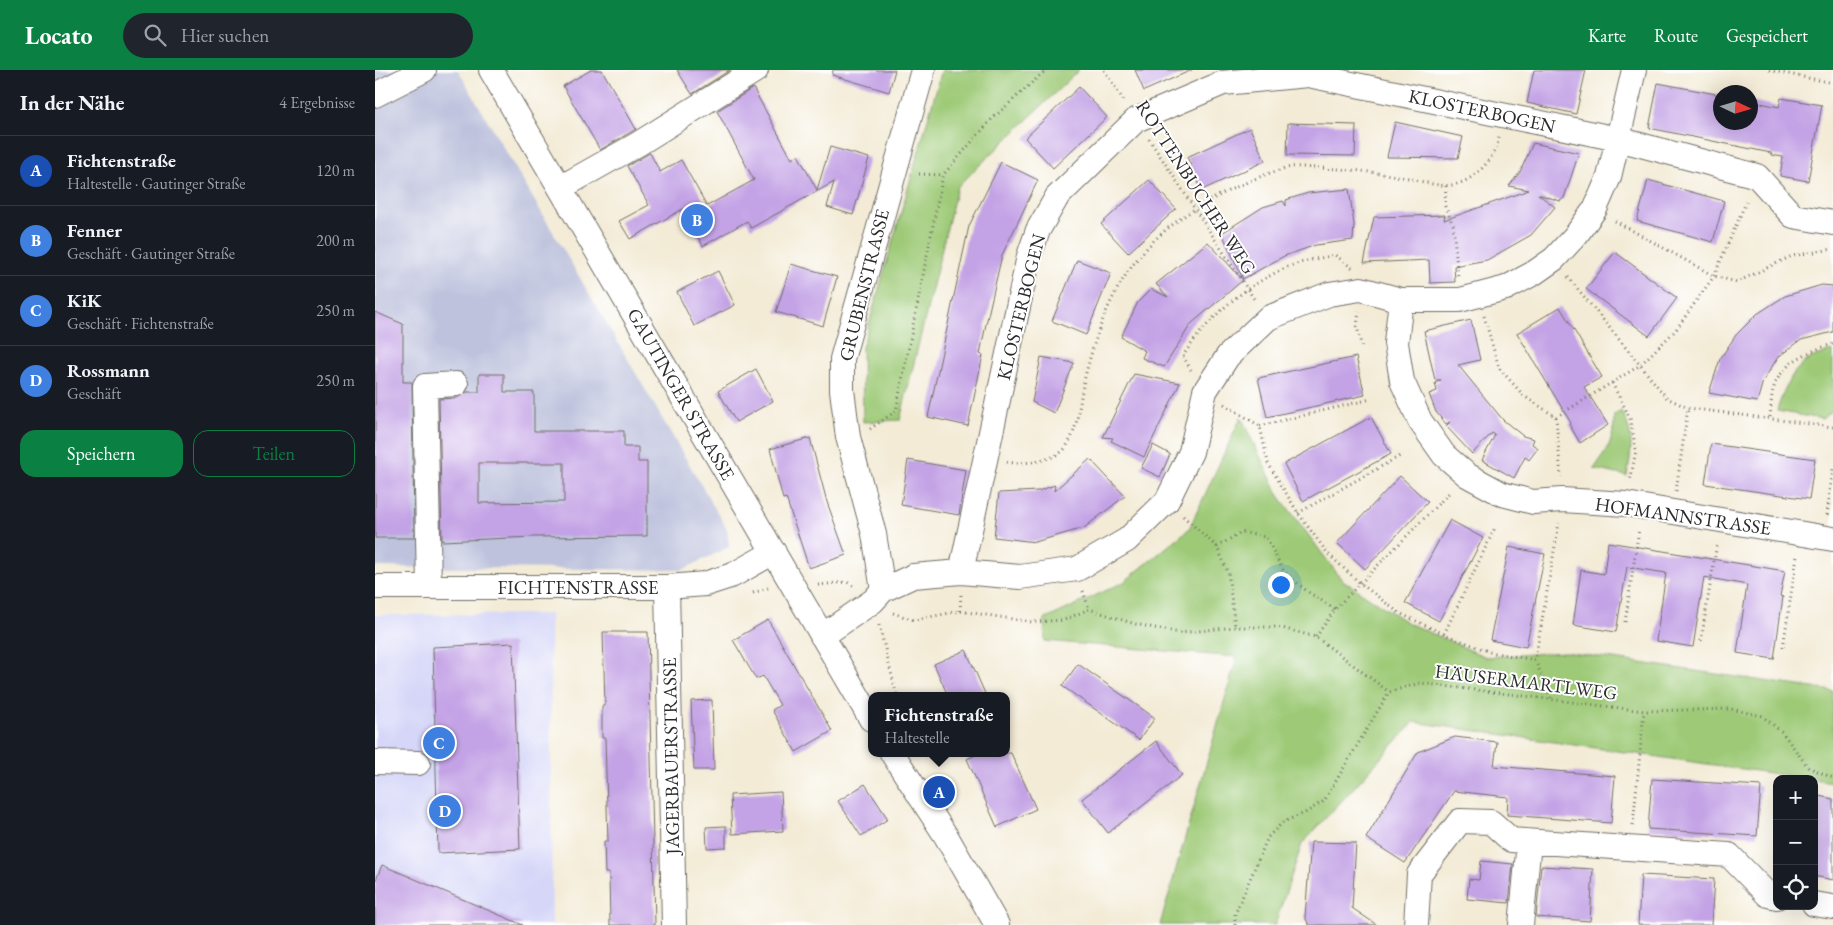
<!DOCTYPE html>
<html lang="de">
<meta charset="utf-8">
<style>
body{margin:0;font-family:"EB Garamond",serif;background:#20242c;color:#f1f3f6}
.controls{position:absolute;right:15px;bottom:15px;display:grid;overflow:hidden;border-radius:10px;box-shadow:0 5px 20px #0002}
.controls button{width:45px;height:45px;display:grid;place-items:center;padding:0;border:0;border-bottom:1px solid #363941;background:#171b24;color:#f1f3f6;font:25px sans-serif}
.compass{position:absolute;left:1338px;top:15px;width:45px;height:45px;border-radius:50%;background:#171b24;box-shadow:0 5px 20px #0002;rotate:94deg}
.you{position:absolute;left:905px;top:514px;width:18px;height:18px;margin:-12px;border:4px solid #fff;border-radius:50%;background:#1a73e8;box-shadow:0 0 0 8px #1a73e833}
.badge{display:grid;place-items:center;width:32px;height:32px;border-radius:50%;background:#0b8043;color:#fff;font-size:16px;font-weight:700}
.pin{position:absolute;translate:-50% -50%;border:2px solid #fff;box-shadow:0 1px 5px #0006}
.popup{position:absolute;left:493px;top:622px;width:142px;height:65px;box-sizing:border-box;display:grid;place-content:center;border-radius:10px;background:#171b24;filter:drop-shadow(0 1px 4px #0005);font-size:16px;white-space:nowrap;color:#9ea1a6}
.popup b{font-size:19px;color:#f1f3f6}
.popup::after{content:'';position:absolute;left:50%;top:100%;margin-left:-10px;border:10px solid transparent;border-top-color:#171b24}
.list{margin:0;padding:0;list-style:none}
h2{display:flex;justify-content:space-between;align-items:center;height:65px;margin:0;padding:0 20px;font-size:21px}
h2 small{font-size:16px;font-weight:400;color:#9ea1a6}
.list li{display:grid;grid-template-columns:32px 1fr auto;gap:15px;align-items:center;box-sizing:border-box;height:70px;padding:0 20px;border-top:1px solid #363941}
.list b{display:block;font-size:19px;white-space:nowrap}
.list p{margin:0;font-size:16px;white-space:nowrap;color:#9ea1a6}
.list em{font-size:16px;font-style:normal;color:#9ea1a6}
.actions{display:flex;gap:10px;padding:15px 20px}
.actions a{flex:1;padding:11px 0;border:1px solid #0b8043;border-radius:15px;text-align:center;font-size:18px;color:#0b8043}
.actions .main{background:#0b8043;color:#fff}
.icon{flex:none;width:28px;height:28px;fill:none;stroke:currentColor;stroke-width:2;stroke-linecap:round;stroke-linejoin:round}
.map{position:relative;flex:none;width:1458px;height:855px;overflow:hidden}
header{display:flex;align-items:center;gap:30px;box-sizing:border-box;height:70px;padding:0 25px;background:#0b8043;color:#fff}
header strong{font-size:24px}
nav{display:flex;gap:28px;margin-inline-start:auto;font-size:18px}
.search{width:350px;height:45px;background:#20242c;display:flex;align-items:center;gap:12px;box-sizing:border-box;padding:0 18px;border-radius:28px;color:#9ea1a6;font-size:19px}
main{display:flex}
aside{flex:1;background:#171b24}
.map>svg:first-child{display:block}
.built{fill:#d6d7f8}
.industrial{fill:#bec2dd}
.green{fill:#9eca77;stroke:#647a51}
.building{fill:#c3a2e5;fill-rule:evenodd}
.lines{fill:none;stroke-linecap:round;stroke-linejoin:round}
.minor-casing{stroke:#716e67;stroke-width:26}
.path{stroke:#716e67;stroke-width:3;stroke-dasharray:1 4;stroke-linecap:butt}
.minor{stroke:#fff;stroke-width:24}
.labels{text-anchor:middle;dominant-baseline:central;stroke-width:4;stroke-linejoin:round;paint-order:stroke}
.street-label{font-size:19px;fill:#2b2b2b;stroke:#fff}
</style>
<header>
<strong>Locato</strong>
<div class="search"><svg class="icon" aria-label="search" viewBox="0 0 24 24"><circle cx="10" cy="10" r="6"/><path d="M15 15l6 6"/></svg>Hier suchen</div>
<nav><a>Karte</a><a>Route</a><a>Gespeichert</a></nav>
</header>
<main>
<aside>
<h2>In der Nähe<small>4 Ergebnisse</small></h2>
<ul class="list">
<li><span class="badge" style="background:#1a4fb4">A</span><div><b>Fichtenstraße</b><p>Haltestelle · Gautinger Straße</p></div><em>120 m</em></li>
<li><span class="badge" style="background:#3f7fe0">B</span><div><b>Fenner</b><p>Geschäft · Gautinger Straße</p></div><em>200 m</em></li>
<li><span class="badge" style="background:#3f7fe0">C</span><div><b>KiK</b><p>Geschäft · Fichtenstraße</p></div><em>250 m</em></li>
<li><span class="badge" style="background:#3f7fe0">D</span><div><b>Rossmann</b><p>Geschäft</p></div><em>250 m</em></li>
</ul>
<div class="actions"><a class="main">Speichern</a><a>Teilen</a></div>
</aside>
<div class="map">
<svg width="1458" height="855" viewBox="0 0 1458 855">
<rect width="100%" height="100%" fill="#fff"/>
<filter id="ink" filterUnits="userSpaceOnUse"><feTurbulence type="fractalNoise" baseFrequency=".02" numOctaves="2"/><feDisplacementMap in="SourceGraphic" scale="10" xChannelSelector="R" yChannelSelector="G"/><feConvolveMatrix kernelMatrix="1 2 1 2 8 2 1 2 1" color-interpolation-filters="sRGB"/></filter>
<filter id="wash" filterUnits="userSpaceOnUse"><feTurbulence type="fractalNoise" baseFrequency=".0096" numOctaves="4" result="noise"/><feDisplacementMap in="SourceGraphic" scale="20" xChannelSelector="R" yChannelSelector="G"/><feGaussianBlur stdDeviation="1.12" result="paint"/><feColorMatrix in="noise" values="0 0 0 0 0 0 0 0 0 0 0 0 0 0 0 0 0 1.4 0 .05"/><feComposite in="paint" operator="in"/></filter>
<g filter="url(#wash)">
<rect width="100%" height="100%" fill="#f3ebd6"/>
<!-- built -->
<path class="built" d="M175,544l2,311h-177v-310z"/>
<!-- industrial -->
<path class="industrial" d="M0,0h83l269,459 2,18 -47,23 -307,-3z"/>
<!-- green -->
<path class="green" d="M567,0h137l-122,117 -57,233 -37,2 -1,-74z
M1458,281v59l-11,9 -45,-8c9,-31 21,-54 56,-60z
M1247,341c12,25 10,38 5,65l-33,-7c13,-19 21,-29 20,-54z
M866,347l38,79 63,84 66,43 78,34 79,-5 268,39v91l-419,-60 -112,122 -27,81h-115l77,-268 -192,-16 -1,-21 80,-38 65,-53z"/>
<g id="blocks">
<!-- building -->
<path class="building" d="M216,0h11l34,59 -36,21 -37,-64z
M302,0h53l-38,24z
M458,0h62l-6,22 -57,-17z
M760,0h57l-48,21z
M1159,0h52l-10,44 -49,-11z
M1283,13l63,12v27h30v-21l28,6 2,-9 41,7 -14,76 -28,-5 3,-19 -12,-2v-2l-122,-25z
M704,17l28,30 -54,51 -28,-30z
M378,18l39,71 6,-4 19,35 13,-43 39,11 -16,57 -26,-8 7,-25 -83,46 -4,-7 -44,25 -20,-37 -53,30 -11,-18 30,-16 -22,-39 23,-13 10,19 21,-12 26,46 47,-26 -37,-69z
M1020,52l68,15 -5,21 -71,-1z
M913,53l68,2 -1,31 -68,-1z
M875,58l15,33 -63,29 -15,-33z
M1158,73l46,10 -15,45 -4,3 -22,-7 17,13 -24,28 -44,25 -33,6 1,16 -25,1 -1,-23 -65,3 10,-46 71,-2 -1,5 85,-30 -20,-4 11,-14z
M626,92l37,18 -36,75 -16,69 -6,30 3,1 -15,71 -40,-9 41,-191z
M774,110l27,29 -48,44 -27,-29z
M1273,110l76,21 -11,41 -76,-21z
M974,119l5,35 -1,16 -37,5 -32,11 -41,23 -21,-46 41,-26 20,-6 3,5v-6l22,-7z
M833,172l35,38 -52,44 -27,43 -22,-9 3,-7 -24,-14 17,-35 13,-13 17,8 -12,-13z
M1240,182l62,46 -28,38 -63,-47z
M702,190l34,13 -25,62 -34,-14z
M416,194l46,13 -14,49 -47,-14z
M343,201l17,34 -41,21 -17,-34z
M1447,215l11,1v46l-32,8 -23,17 -15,24 -6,21 -48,-9 11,-34 16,-24 21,-21 28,-18z
M1185,237l42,70 -18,10 24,38 -28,18 -11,-19 2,-1 -54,-90z
M0,242l28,12v58h9l2,156h-39z
M1096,250l9,40 -22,5 45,55 20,16 11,3 -2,5 6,4 -9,12 -4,-3 -11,21 -32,-18 13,-25 -3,-2 -20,21 -26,-28 4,-4 -4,2 -10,-12 -7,-18 8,-3 -2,-8 6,-3h-6l-11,-49z
M666,287l33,6 -20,50 -22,-11z
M981,287l9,38 -98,22 -9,-39z
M381,299l17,32 -37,21 -18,-31z
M104,304h25v18h30v39h90v16h14v15h9v74l-113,1 -92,4 -3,-142 18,-1 10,-6h12zM104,393h85v39l-85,1z
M759,304l46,9 -36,74 -33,-16 2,-3 -10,-1z
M996,347l20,37 -88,47 -19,-37z
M435,368l17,64 19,53 -37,13 -23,-70 -3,1 -13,-50z
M1336,374l104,15 -6,40 -104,-15z
M778,375l17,9 -10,23 -19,-9z
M715,389l35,37 -41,32 -49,14 -41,-5 5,-44 39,-2 17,-6 -1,6z
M533,390l58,10 -7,45 -58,-10z
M1025,406l28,26 -63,67 -28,-26z
M1075,450l33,18 -44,83 -34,-18z
M1233,472l177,29 -5,25 3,1 -9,62 -37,-6 10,-68 -43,-8 -11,70 -37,-6 10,-68 -39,-6 -11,65 -43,-7 8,-55 23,4z
M1134,477l36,7 -19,93 -36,-7z
M393,550l64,111 -36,21 -24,-42 8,-5 -17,-29 -7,3 -23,-39z
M228,562h45l7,293h-45l-1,-52h-4l-1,-32h4l-3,-103h-3v-32h3z
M138,573l7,206 -82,4 -5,-206z
M591,580l20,46h-38l-14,-32z
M703,594l77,54 -16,22 -77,-54z
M337,630l2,70h-20l-3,-69z
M1080,667l42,5 -3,24 121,10 -4,47 -104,-8 1,-18 -54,-6 -49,72 -39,-25 52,-86z
M781,671l26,34 -74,58 -26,-34z
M605,683h31l25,56 -39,18 -30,-68z
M1277,709l109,7 -4,50 -109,-7z
M490,714l23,35 -27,17 -23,-35z
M406,722l2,39 -51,3 -2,-39z
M1439,725l19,4v81l-19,-4z
M351,756v21l-19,1 -1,-21z
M936,772l45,1 -4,65 25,17h-68l-4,-8z
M1106,791l32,3 -4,39 -42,-4 2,-20 10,1z
M7,795l141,60h-148v-43z
M1166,796l52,3 -3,52 -54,-4z
M1266,805l73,4 -3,46h-73z"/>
</g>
</g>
<g filter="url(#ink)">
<use href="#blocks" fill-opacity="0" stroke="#716e67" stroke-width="1"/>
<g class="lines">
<!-- minor casing -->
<g class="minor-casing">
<path id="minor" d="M116,0l380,649
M0,25l49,-25
M185,118l78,-44 118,-74
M1026,230l-5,43 6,38 18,40 24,34 23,20 35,19 31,8 29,-2 64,4 207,35
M586,502l68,-316 9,-26 19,-33 79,-77 87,-37 85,-8 310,64 139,37 36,40 40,7
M0,517h292l38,-3 28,-9 41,-23
M54,517l-4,-201 31,-2
M292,517l7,338
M508,520l-9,-56 -26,-97 -6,-47v-31l81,-289
M447,566l51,-35 10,-11 30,-14 48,-4 59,5 57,-8 50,-29 40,-39 24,-49 14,-61 23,-35 40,-38 61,-24 32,-5 40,11h59l46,-12 28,-15 20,-14 22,-24 19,-26 14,-32 25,-107
M517,683l54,83 51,89
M0,692l43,1
M1439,834l19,3
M1041,855l3,-51 41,-53 31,1 20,18 218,15 39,40 9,2
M1146,855l8,-83"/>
</g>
<!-- path -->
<path class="path" d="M729,0l20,31
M1394,0l64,13
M774,69l105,160
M544,104l24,1
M1071,116l-1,20 8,19 5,53
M1240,151l99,55 23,6 55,-26 41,-7
M1193,207l99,121 21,10 145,19
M984,241l-2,15 5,23
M1109,246l15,52 25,28 32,21 83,-51 36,-35 39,-55 33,-76
M816,300l-8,-14c27,-41 61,-70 107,-90 14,-5 31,-8 45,-11l17,13
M1237,313l18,35 6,32 -6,32
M849,334l36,22 8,37 30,50 30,41 32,29 39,30 45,21 46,18 45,8
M1181,347l5,60
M1395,347c1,-9 1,-19 3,-27 8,-28 36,-39 60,-46
M885,356l111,-27
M495,359l26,-18 47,-236 48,-55 55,-50
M632,392c15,3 50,-1 59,-15 13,-19 13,-45 18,-66 18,-74 43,-130 111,-172 27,-16 65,-35 96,-42 8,-1 19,1 27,1 31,1 58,4 90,10 13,3 30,9 44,7 22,-3 44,-27 47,-48
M1301,421l12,-83
M923,443l102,-57
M1452,445l6,-46
M808,446l34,31 11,25 7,55
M842,477l24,-15 25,5 18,35 24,20 27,17
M443,515l29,-3 6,4
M708,521l6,18
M378,523l15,-5
M585,541l1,-17
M518,543l21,7 46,-9 72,11 32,-2 25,-11 46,15 45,9 55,-6h43l38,10 73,55
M1250,552l14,-93
M504,555l18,71
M1069,564l51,-106
M941,567l19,-28 116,-118
M1326,571l16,-98
M1408,577l14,-91
M1176,628l-16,-38 24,-137
M1258,755l11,-114
M860,855v-11l33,-77 15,-15 22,-9 19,-12 65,-109 31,-9 224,28 87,-2 31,7 20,16 26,35 25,11"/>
<!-- minor -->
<use href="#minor" class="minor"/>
</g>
</g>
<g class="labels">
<!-- street labels -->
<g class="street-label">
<text transform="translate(1107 41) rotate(12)">KLOSTERBOGEN</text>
<text transform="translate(821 117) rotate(57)">ROTTENBUCHER WEG</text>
<text transform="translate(489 215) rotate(-76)">GRUBENSTRASSE</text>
<text transform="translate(646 237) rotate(-76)">KLOSTERBOGEN</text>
<text transform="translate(306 324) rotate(60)">GAUTINGER STRASSE</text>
<text transform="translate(1308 446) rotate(8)">HOFMANNSTRASSE</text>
<text x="203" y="517">FICHTENSTRASSE</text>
<text transform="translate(1151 612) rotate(7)">HÄUSERMARTLWEG</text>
<text transform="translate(296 686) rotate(-91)">JAGERBAUERSTRASSE</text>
</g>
</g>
</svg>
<div class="controls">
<button>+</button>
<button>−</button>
<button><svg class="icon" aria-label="locate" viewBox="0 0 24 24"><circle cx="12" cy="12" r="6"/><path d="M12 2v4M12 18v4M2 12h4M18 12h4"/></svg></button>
</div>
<svg class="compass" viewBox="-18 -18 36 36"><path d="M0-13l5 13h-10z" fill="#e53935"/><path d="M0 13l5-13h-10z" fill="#9ea1a6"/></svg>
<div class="you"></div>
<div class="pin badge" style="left:564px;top:722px;background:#1a4fb4">A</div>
<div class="popup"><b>Fichtenstraße</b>Haltestelle</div>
<div class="pin badge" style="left:322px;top:150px;background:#3f7fe0">B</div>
<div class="pin badge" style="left:64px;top:673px;background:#3f7fe0">C</div>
<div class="pin badge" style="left:70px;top:741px;background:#3f7fe0">D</div>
</div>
</main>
